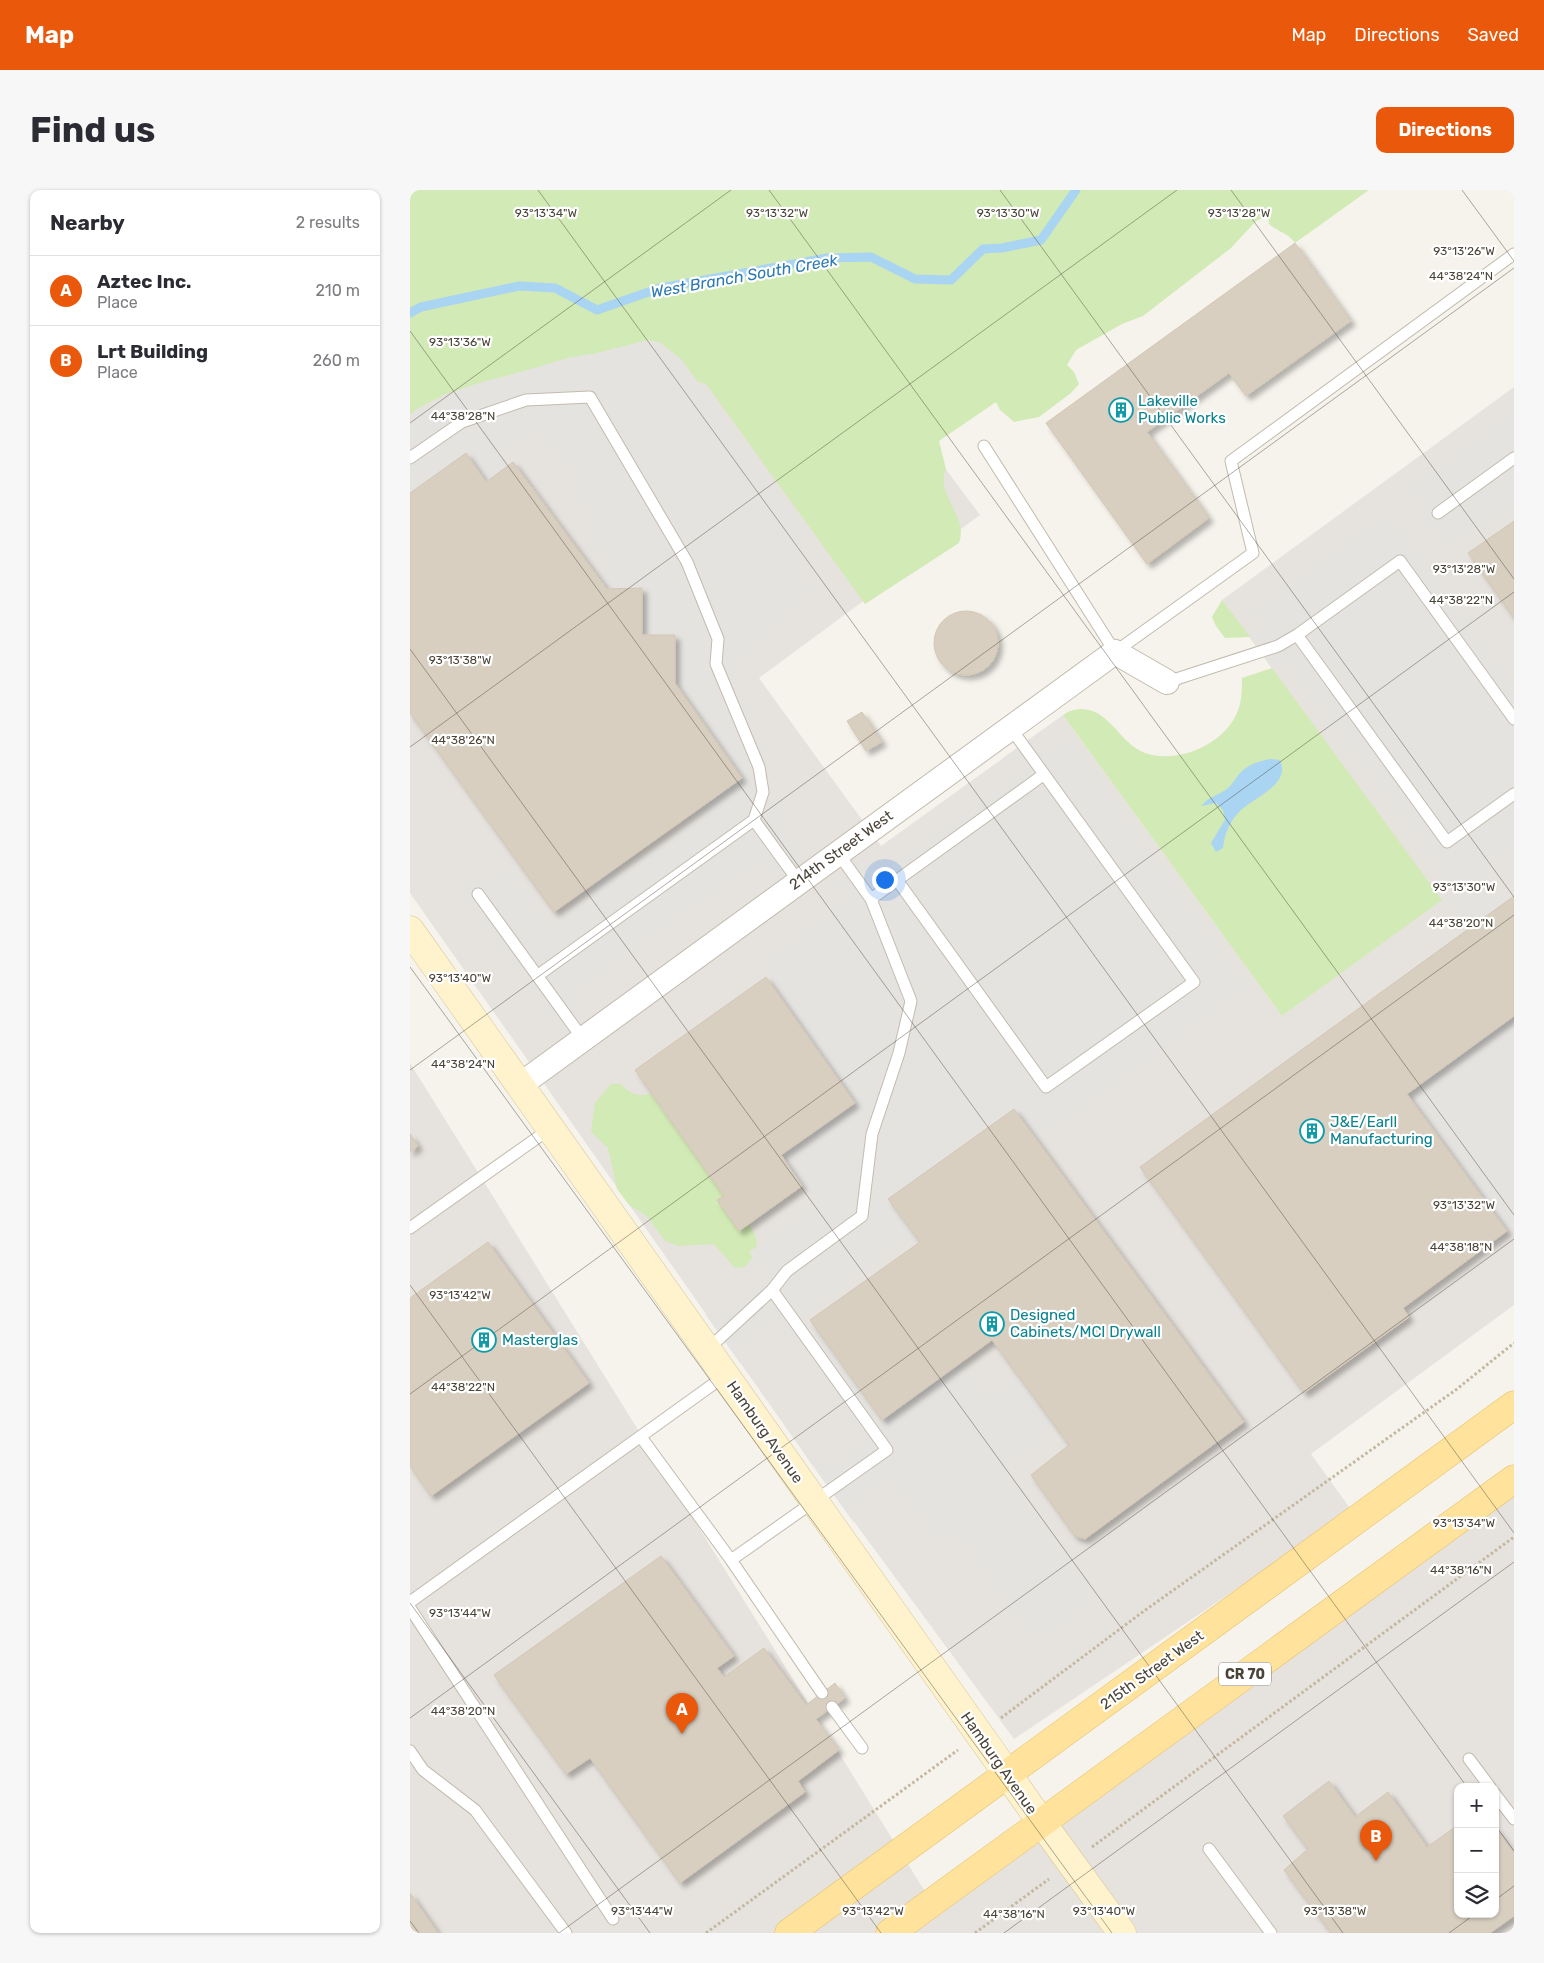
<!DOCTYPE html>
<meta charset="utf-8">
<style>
body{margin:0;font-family:Rubik,sans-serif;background:#f7f7f7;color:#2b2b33}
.controls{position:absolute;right:15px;bottom:15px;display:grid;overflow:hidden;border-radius:10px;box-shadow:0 1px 4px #0004}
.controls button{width:45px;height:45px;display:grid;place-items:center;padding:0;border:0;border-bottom:1px solid #e1e1e2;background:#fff;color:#2b2b33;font:25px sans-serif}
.you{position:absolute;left:474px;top:689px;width:18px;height:18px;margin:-12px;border:4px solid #fff;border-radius:50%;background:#1a73e8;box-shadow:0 0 0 8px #1a73e833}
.badge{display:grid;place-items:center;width:32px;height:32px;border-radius:50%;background:#ea580c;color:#fff;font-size:16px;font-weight:700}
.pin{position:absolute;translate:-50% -41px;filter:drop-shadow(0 1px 2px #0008)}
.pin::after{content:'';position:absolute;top:26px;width:18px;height:15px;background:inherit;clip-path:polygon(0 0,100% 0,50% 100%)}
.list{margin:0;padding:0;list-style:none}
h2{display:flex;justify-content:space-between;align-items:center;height:65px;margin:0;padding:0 20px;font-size:21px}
h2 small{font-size:16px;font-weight:400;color:#7c7c81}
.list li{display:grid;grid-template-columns:32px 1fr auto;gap:15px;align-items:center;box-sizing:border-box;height:70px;padding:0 20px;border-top:1px solid #e1e1e2}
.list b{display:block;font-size:19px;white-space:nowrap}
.list p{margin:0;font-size:16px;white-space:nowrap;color:#7c7c81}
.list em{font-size:16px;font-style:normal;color:#7c7c81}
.icon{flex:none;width:28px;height:28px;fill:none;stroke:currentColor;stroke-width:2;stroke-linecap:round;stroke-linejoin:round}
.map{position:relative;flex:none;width:1104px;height:1743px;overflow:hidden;border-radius:10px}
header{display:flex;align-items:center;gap:30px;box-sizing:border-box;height:70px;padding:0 25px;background:#ea580c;color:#fff}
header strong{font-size:24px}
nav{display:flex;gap:28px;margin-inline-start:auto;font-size:18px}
.intro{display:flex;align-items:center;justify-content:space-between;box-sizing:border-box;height:120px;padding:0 30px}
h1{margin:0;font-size:35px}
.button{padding:12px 22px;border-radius:10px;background:#ea580c;color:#fff;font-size:18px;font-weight:700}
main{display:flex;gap:30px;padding:0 30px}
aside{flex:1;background:#fff;border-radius:10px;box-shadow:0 1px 4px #0004}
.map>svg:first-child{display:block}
.industrial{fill:#e6e2dd;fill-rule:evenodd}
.green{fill:#d2eab5}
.parking{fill:#e5e3e0}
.water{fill:#a9d4f2}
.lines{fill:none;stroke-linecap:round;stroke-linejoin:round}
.stream{stroke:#a9d4f2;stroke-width:9}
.building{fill:#d8cfc1;stroke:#d3c7b4;filter:url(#shadow)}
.lane-casing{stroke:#c2bbae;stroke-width:13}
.street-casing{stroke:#c2bbae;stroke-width:26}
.secondary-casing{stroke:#d6c79b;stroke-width:29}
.primary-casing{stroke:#e6c16a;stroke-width:29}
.path{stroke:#c4b79f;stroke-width:3;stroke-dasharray:2.5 2.5;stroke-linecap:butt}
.lane{stroke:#fff;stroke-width:11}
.street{stroke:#fff;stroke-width:24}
.secondary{stroke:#fff3cd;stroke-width:28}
.primary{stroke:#ffe39c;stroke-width:28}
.ticks{fill:none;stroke:#4b4439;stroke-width:1;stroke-opacity:0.45}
.labels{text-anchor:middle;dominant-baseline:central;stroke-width:4.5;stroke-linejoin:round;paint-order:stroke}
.shield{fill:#fff;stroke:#817c74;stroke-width:1}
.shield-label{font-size:14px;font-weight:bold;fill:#4b4439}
.culture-label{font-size:15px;fill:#0d838f;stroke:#fff;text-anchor:start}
.street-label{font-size:15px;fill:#4b4439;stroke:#fff}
.water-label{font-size:16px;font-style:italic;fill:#2e7ab2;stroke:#fff}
.ticks-label{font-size:12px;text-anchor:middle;fill:#4b4439;stroke:#fff;stroke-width:4.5;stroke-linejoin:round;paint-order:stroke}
</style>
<header>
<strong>Map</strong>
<nav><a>Map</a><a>Directions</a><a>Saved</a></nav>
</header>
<div class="intro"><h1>Find us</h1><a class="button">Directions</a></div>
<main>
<aside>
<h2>Nearby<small>2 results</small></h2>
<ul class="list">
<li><span class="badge">A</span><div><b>Aztec Inc.</b><p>Place</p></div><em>210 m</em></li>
<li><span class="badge">B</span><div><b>Lrt Building</b><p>Place</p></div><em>260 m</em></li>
</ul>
</aside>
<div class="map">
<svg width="1104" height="1743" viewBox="0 0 1104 1743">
<defs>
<filter id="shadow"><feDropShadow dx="4.5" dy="4.5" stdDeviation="2.5" flood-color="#0004"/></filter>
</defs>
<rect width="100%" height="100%" fill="#f6f3ec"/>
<!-- industrial -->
<path class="industrial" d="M402,100l168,225 -221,163 122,168 182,-131 219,301 159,-116 -219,-300 292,-213v918l-203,149 41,57 -338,228 -206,-280 -398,-566v-507z
M0,873l529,851 575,-422v441h-1104zM1048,1597h37v127h-37z"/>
<!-- green -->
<path class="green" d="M0,0h959l-74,53c-7,-10 -17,-11 -26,-19l-1,-8 -12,5 -25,27 -88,68 -21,8 -46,26 -9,15 7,7 5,12 -8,9 -32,24 -25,5 -14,-12 -4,-8 -57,39 7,28c-12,25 23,46 13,74l-94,61 -159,-220 -116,-30 -22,4 -111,33 -21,8 -21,11 -5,5z
M812,410l28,37 -25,1 -9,-12 -4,-9z
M862,478l170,232 -160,116 -219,-301c9,-7 21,-8 32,-3 19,9 29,33 50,41 35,12 86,-11 95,-49 2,-8 2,-18 2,-26z
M201,894h10c9,11 17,12 30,10l73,102 -6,4c25,19 56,35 27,67l-10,1 -21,-24 -37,2 -13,-6 -17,-24 -18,-11 -12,-16 -9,-41 -17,-16 4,-29z"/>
<!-- parking -->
<path class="parking" d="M238,150l11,2 22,17 130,177 -11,24v6l14,18 1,8 -65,61 -8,11 -1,11 58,175 4,3 6,1 -47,35 5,-10 -1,-7 -5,-4h-12l-168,122 -7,13 4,6 6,4 11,-1 -44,31 5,-7v-7l-99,-138 25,-17 6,7 21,-15 42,59 44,-30 -5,-9 22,-15 10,2 82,-56 4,-6 -33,-128 -1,-48h-32v-46h-35l-8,-10 7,-5 -37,-99 -16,-26 -12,-13 -12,-2 -19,13 -6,5 -1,7 3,8 -20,15 -20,-29 -56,40v-75l33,-23 39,-13z
M1104,221v95l-63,45 -11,-15 -8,1 -19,-26 4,-7 -11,-16z
M979,320l125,175v162l-32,23 23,32 -36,26 -23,-31 7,-6 -169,-229 -12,6 -22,-31 15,-6 -15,-19z
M631,541l-2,16 3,3 5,1 22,-15 180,252 -212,154 -24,-32 -125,88 26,37 -112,82 8,12 4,-2 68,92 81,-58 24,36 31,-22 39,54 -42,33 -2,14 87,121 -64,49 -77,-107 -10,-5 -13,6 -35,-48 -6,-5 -13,-3 -16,6 -9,14 -3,19 -46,-64 26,5 7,-3 11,-10 3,-6v-19l-77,-108h-8l-21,21 -9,24 -35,-49 18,-1 20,-13 20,-24 1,-4 -15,-20 66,-48 -34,-49 74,-52 -89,-126 -2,-8 2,-11 72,-53 4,-5 -2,-8 -6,-5 -6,-1 43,-32 3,13 5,4 5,-1 131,-94v-10l-4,-5 -8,-3z
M1104,826v210l-7,5 -100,-137z"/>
<!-- water -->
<path class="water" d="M860,569l10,1c11,24 -23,36 -39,50 -10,9 -17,24 -18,38l-7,4 -5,-9 14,-23 -2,-10 -7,-7 -15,3c9,-10 16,-10 26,-17 5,-4 8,-10 12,-15 10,-10 18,-12 31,-15z"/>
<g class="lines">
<!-- stream -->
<path class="stream" d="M0,123l11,-6 98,-21 36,2 42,22 63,-22 167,-30 44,-1 44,22 36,1 32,-31 19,-1 39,-8 35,-50"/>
</g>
<!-- building -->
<path class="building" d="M885,53l56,78 -105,75 -17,-23 -82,59 62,86 -62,46 -101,-141z
M56,263l20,29 27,-20 94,127 35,-1v47h33v48l67,95 -188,134 -144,-199v-220z
M1104,331v97l-46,-65z
M524 453a32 32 0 1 1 64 0a32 32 0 1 1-64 0Z
M452,522l20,30 -16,9 -19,-30z
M1104,706v120l-107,78 100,137 -104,77 6,9 -105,76 -164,-226z
M356,787l89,126 -74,52 21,31 -63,45 -22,-31 7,-4 -89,-126z
M604,919l230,313 -159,117 -10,-3 -44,-61 38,-30 -77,-105 -110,80 -72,-100 110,-78 -32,-43z
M0,944l8,12 -8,6z
M78,1052l101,141 -158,113 -21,-30v-168z
M251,1366l73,100 -17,12 7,9 40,-29 42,57 29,-22 10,15 -29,21 23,31 -41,31 7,11 -125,91 -90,-125 -24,16 -72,-99z
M919,1591l26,36 33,-25 39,55 31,-22v89h37v-87l19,26v63l-24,17h-159l-47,-63 24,-21 -25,-33z
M0,1703l28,40h-28z"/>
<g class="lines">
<!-- lane casing -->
<g class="lane-casing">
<path id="lane" d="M574,256l131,206 138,-99 -22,-92 283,-207
M0,268l52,-36 64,-22 64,-3 97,165 31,77 -2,25 43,103 4,25 -9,28 45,62
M1028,323l76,-55
M757,492l111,-36 19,-11
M1104,529l-114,-158 -103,74 150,207 67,-48
M487,690l149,207 148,-105 -184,-255
M68,704l105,145
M461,709l172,-124
M127,786l217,-156
M0,1038l141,-100
M297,1160l65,-60 15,-19 75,-55 10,-82 27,-81 12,-52 -40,-102 -33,-46
M231,1247l90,123 91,133
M321,1370l156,-110 -115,-160
M0,1412l316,-227
M0,1418l203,311
M422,1517l30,41
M0,1561l13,19 52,40 91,123
M1059,1569l21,28
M1085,1604l19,25
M799,1659l62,84"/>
</g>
<!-- street casing -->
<g class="street-casing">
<path id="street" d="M110,895l595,-433 52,30"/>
</g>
<!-- secondary casing -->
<g class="secondary-casing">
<path id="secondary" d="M0,740l632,893 80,110"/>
</g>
<!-- primary casing -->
<g class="primary-casing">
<path id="primary" d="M379,1743l725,-528
M480,1743l624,-454"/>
</g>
<!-- path -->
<path class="path" d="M591,1528l143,-107 313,-222 57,-46
M682,1657l422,-310
M296,1743l252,-183
M565,1743l74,-54"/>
<!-- lane -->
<use href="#lane" class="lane"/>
<!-- street -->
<use href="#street" class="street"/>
<!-- secondary -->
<use href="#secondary" class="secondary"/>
<!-- primary -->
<use href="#primary" class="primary"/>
</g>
<!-- ticks -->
<path class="ticks" d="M128,0l976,1343M359,0l745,1025M590,0l514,707M821,0l283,389M1052,0l52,71M0,141l1057,1456M0,233l321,-233M0,459l933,1284M0,557l767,-557M0,777l702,966M0,880l1104,-802M0,1095l471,648M0,1204l1104,-802M0,1413l240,330M0,1528l1104,-803M1085,1635l19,26M1085,1710l19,-14M0,1731l9,12M149,1743l955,-694M594,1743l510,-371M1039,1743l26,-19"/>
<!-- icons -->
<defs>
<g id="building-ring" transform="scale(1.25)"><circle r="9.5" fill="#fff" stroke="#0f9aa8" stroke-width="1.5"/><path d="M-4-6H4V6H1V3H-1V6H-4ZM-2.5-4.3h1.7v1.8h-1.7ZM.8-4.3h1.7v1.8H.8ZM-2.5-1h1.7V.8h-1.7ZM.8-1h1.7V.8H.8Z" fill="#0f9aa8"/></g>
</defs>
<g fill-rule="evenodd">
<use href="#building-ring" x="711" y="220"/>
<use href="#building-ring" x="902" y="941"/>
<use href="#building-ring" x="582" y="1134"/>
<use href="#building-ring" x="74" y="1150"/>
</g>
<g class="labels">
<!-- shield labels -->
<rect class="shield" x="809" y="1472.5" width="52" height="23" rx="4"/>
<g class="shield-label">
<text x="835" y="1484">CR 70</text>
</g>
<!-- culture labels -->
<g class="culture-label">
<text x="728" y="211">Lakeville<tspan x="728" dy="17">Public Works</tspan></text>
<text x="920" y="932">J&amp;E/Earll<tspan x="920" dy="17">Manufacturing</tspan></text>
<text x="600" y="1125">Designed<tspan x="600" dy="17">Cabinets/MCI Drywall</tspan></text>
<text x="92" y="1150">Masterglas</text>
</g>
<!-- street labels -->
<g class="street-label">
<text transform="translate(431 660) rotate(-36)">214th Street West</text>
<text transform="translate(355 1242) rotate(55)">Hamburg Avenue</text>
<text transform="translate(742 1480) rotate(-36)">215th Street West</text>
<text transform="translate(589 1573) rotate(55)">Hamburg Avenue</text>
</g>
<!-- water labels -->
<g class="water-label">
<text transform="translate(334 86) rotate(-10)">West Branch South Creek</text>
</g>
</g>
<g class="ticks-label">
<text x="136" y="27">93°13'34"W</text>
<text x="367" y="27">93°13'32"W</text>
<text x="598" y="27">93°13'30"W</text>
<text x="829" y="27">93°13'28"W</text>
<text x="1054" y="65">93°13'26"W</text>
<text x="1051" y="90">44°38'24"N</text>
<text x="50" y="156">93°13'36"W</text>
<text x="53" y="230">44°38'28"N</text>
<text x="1054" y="383">93°13'28"W</text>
<text x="1051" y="414">44°38'22"N</text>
<text x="50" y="474">93°13'38"W</text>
<text x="53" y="554">44°38'26"N</text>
<text x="1054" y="701">93°13'30"W</text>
<text x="1051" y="737">44°38'20"N</text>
<text x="50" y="792">93°13'40"W</text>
<text x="53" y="878">44°38'24"N</text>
<text x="1054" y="1019">93°13'32"W</text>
<text x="1051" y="1061">44°38'18"N</text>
<text x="50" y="1109">93°13'42"W</text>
<text x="53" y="1201">44°38'22"N</text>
<text x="1054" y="1337">93°13'34"W</text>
<text x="1051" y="1384">44°38'16"N</text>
<text x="50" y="1427">93°13'44"W</text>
<text x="53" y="1525">44°38'20"N</text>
<text x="232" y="1725">93°13'44"W</text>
<text x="463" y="1725">93°13'42"W</text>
<text x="694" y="1725">93°13'40"W</text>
<text x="925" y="1725">93°13'38"W</text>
<text x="604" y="1728">44°38'16"N</text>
</g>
</svg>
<div class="controls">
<button>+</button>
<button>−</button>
<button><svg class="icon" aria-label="layers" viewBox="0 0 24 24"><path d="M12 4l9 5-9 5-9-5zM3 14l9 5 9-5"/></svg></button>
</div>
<div class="you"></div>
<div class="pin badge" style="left:272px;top:1544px">A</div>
<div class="pin badge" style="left:966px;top:1671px">B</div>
</div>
</main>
